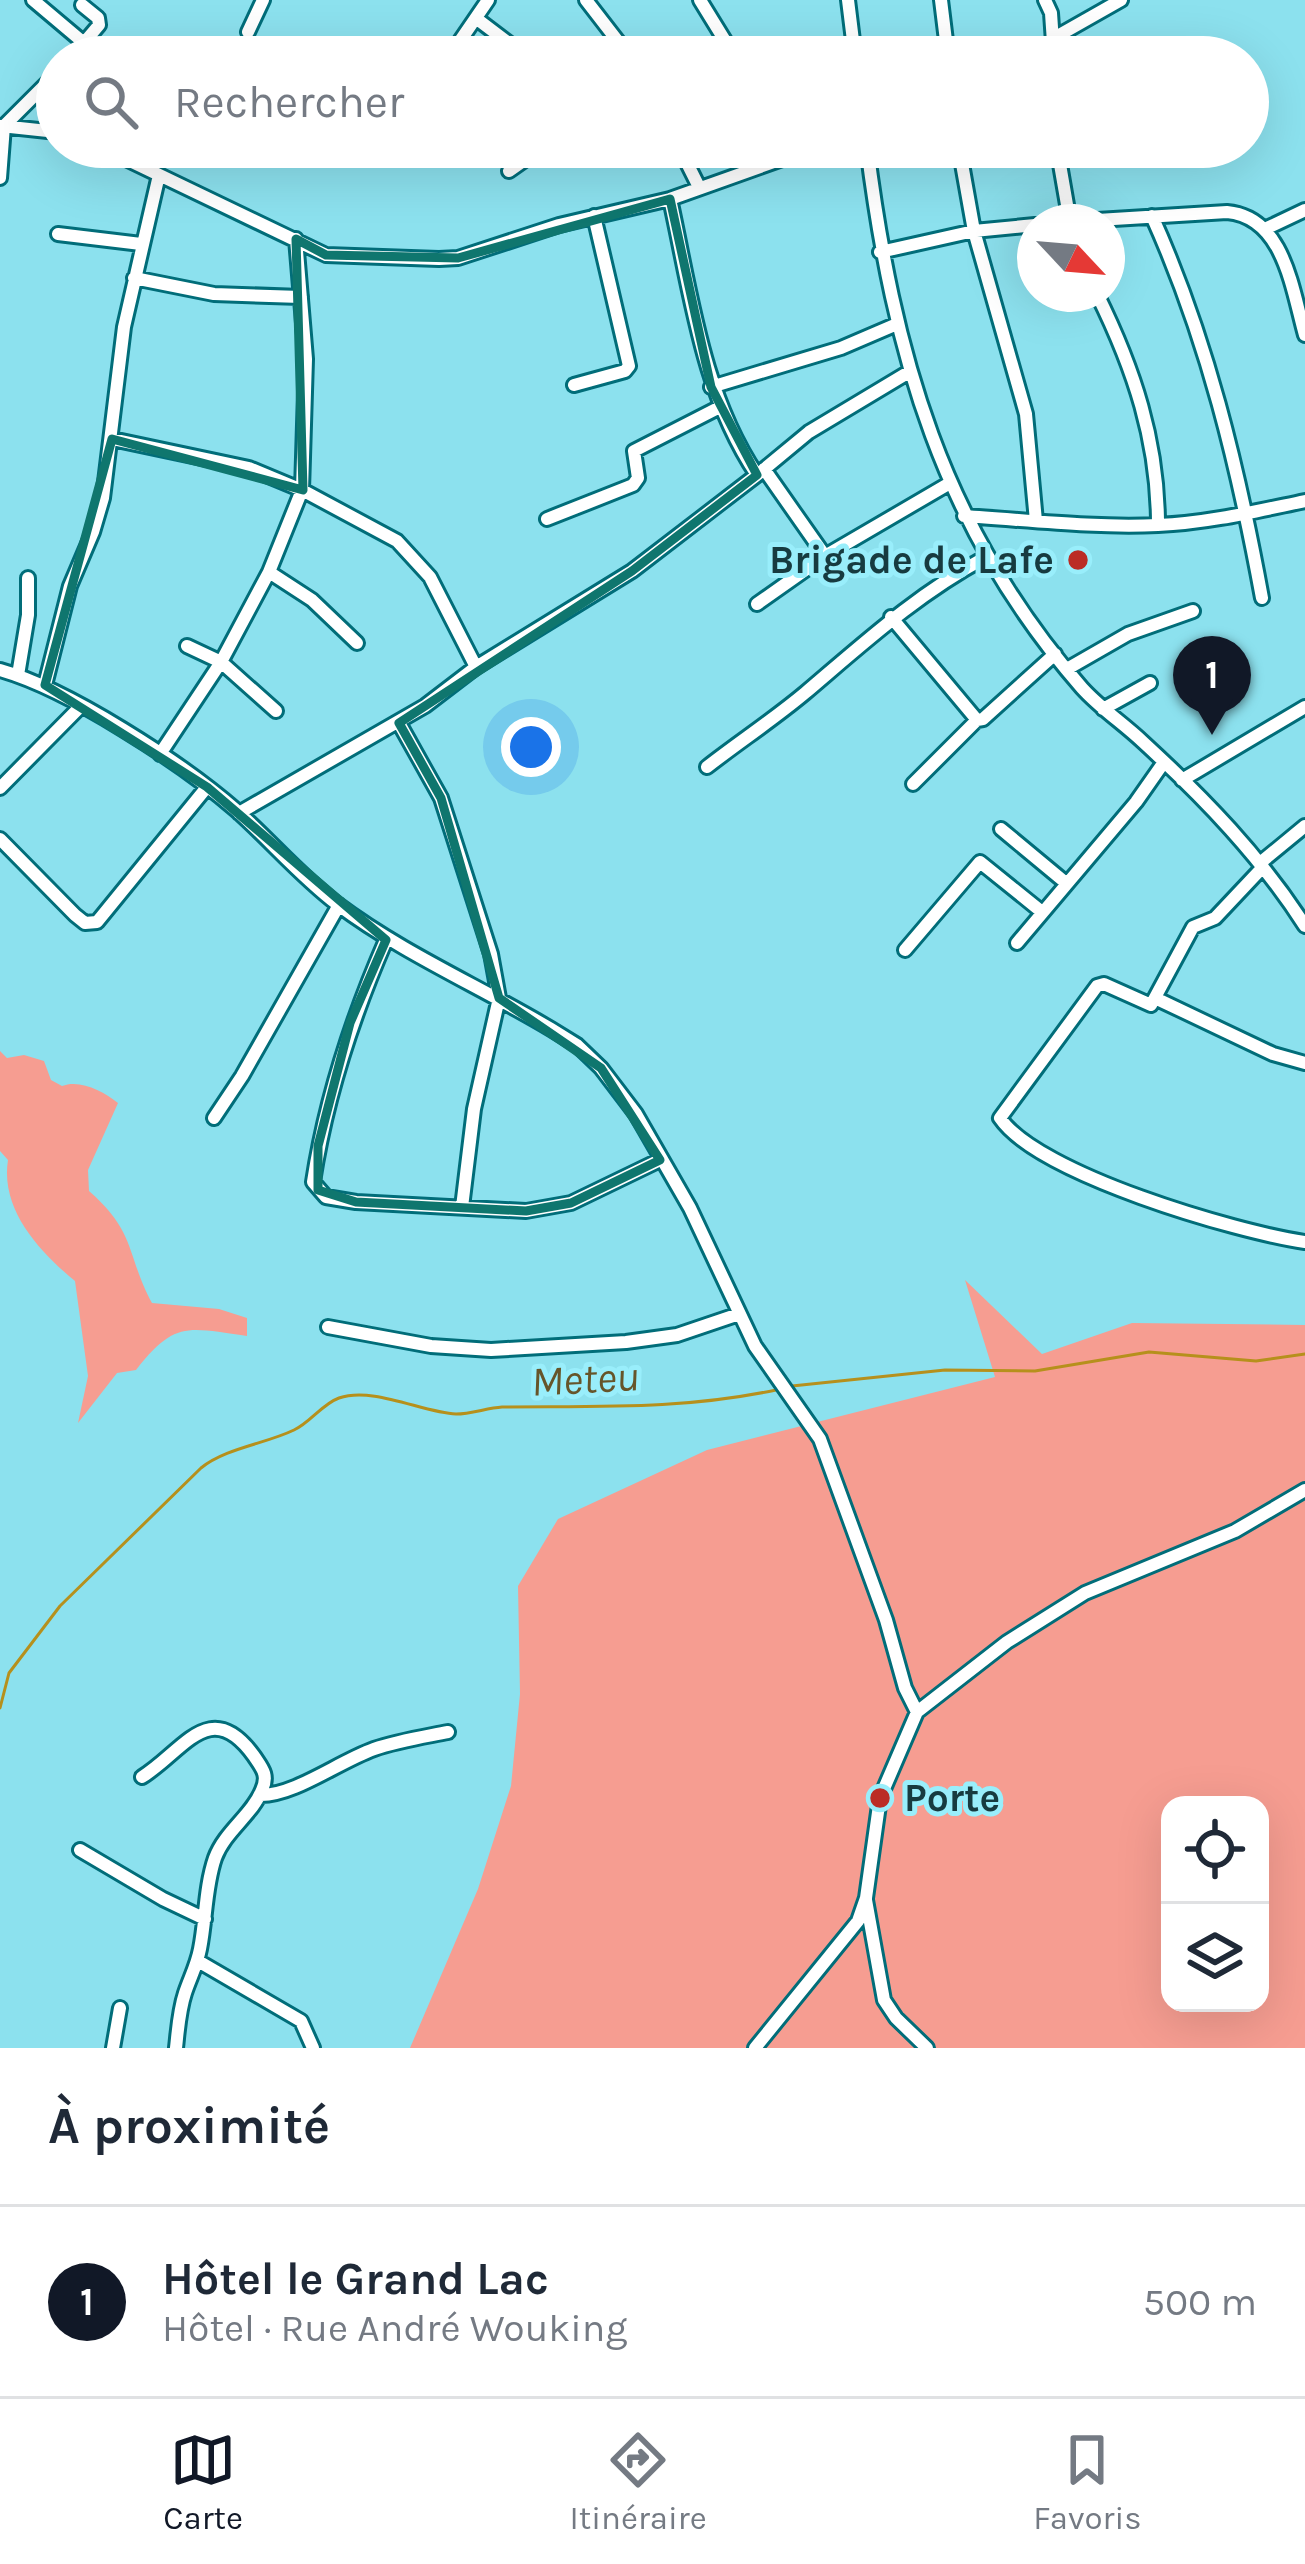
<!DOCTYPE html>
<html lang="fr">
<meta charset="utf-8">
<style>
body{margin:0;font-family:Karla,sans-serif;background:#f6f6f7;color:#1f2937}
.controls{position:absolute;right:36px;bottom:36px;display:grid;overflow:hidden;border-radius:24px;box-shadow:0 12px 48px #0002}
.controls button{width:108px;height:108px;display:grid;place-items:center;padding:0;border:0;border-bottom:3px solid #e0e1e3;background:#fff;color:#1f2937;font:60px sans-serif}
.compass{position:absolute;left:1017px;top:204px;width:108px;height:108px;border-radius:50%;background:#fff;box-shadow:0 12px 48px #0002;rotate:116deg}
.you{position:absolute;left:531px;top:747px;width:42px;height:42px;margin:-30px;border:9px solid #fff;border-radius:50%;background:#1a73e8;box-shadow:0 0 0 18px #1a73e833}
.badge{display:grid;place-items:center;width:78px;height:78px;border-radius:50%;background:#111827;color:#fff;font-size:39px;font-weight:700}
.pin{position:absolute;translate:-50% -99px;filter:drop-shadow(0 3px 6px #0008)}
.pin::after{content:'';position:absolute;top:63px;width:42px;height:36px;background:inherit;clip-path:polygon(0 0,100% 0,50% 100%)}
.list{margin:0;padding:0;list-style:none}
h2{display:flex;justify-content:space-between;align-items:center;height:156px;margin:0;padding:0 48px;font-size:51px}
h2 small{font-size:39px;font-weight:400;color:#747a83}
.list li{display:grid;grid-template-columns:78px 1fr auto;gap:36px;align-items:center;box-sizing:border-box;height:192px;padding:0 48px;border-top:3px solid #e0e1e3}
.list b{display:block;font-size:45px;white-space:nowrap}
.list p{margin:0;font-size:39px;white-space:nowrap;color:#747a83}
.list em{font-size:39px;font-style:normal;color:#747a83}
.icon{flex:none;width:66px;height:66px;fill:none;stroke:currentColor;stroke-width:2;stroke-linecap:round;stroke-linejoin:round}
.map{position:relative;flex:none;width:1305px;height:2048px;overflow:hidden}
.search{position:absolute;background:#fff;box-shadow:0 12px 48px #0002;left:36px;right:36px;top:36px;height:132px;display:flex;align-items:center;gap:30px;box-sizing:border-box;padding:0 42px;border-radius:66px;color:#747a83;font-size:45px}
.sheet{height:348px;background:#fff}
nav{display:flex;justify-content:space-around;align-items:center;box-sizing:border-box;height:168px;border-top:3px solid #e0e1e3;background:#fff;font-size:33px;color:#747a83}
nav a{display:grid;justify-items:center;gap:6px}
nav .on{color:#111827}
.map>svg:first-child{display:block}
.green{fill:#f69d91;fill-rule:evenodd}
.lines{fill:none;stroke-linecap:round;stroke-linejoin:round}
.stream{stroke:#b6901c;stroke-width:3}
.minor-casing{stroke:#016d79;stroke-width:18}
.minor{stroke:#fff;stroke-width:12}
.marked{fill:none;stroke:#0f766e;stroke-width:9;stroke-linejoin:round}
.poi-dot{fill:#bb2d26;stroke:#99eefb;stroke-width:4.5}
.labels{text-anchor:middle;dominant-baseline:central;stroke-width:10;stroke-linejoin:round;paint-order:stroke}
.poi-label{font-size:39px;font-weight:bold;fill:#173b40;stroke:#99eefb;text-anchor:end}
.water-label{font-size:42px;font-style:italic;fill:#66552a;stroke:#99eefb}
</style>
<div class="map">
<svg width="1305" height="2048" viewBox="0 0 1305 2048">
<rect width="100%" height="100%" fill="#8ce1ee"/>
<!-- green -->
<path class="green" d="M0,1051l7,7 17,-3 20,6 7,19 11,6c18,-7 41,5 56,17l-30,67 1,21c48,42 37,64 63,112l67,6 28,9v18c-59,-8 -72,-16 -111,34l-19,3 -39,50 10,-47 -13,-95c-35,-29 -75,-71 -67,-121l-8,-9z
M965,1280l77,74 90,-31 173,2v723h-895l68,-159 33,-103 9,-92 -2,-108 40,-67 149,-69 288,-73zM1170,1805h90v198h-90z"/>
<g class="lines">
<!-- stream -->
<path class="stream" d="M792,1386l153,-16 90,1 114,-19 107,9 49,-7
M0,1708l9,-35 51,-67 141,-138c25,-20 64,-24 93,-38 16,-7 28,-26 45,-32 34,-12 85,15 117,16 15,0 31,-6 46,-7 97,-1 178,3 274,-17"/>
<!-- minor casing -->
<g class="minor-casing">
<path id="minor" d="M33,0l51,43
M586,0l44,57
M700,0l35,57
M848,0l7,57
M941,0l7,57
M1045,0l6,13 3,44
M477,19l50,38
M248,32l15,-32
M1054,38l67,-38
M72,57l27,-32 -1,-7 -16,-13
M449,57l39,-57
M1,126l56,6
M101,147l225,108 113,4 19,-1 101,-33 111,-26 146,-52
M679,147l20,40
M867,147c26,206 75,381 215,541 19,21 41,35 61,54 61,56 118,115 162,184
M959,147l15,84 52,183 10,107
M1057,147l13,75
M509,171l34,-24
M0,178l4,-52 53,-53
M670,199c21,95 32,194 87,276l52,-43 100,-60
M1152,216c55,122 86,251 110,382
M1065,222l162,-10c57,5 65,77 78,123
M1267,228l38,-18
M58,234l83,10
M880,252l94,-21 61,-6
M134,278l80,16 87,3
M1097,294c37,75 61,147 61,231
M574,385l51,-14 4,-5 -35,-150
M711,387l130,-39 56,-24
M112,439l137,29 53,22 95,51 33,36 46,90
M764,469l61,87 125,-73
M964,516c64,4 130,12 194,9 50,-2 99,-14 147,-24
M547,519l86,-34 5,-7 -4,-27 86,-44
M269,572l43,28 45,43
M757,604l68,-48
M891,617l86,103
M187,646l34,16 55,49
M1067,669l61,-35 65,-23
M0,670c68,19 182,93 236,140 34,30 64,66 101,94 67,50 142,82 214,125l26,16 24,23 35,46 54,94 65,138 65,93 66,181 19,68 12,24
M18,675l10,-60v-37
M45,685l25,-99 23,-54 10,-34 21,-171 35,-152
M1103,709l47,-26
M399,723l42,75 50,156 8,44 -25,111 -12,98
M160,754l61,-92 48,-90 33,-82 4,-131 -10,-120
M707,767c32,-25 67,-48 98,-74 60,-51 111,-98 181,-136
M1182,780l123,-73
M913,784l64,-64 6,-1 72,-65
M0,788l80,-81
M239,813l186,-107 51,-39 156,-96 125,-96
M1001,829l65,54
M0,839l75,76 10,8 12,-1 110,-135
M1260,863l45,-37
M1263,867l-48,51 -22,9 -42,78 -47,-21 -7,2 -97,132c38,56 236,114 305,124
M386,940c-34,78 -60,157 -73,242l13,15 30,5 170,9 45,-8 89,-43
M1017,943l119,-141 28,-40
M905,950l75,-88 62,50
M1155,998l118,56 32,9
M214,1118l28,-42 97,-171
M328,1327l103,19 60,4 135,-8 51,-7 62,-21
M142,1777c41,-25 68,-82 112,-21 8,12 15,19 8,34 -10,25 -37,41 -47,68 -10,29 -9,61 -15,91 -3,16 -10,29 -15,44 -6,18 -7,37 -9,55
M261,1795c34,0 77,-33 113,-46 23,-8 49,-12 74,-17
M80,1850l83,49 42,20
M866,1900l18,100 12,18 31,30
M198,1961l103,60 12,27
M113,2048l7,-40
M755,2048l103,-127 8,-23 14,-100 37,-86 90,-70 78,-49 150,-62 70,-41"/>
</g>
<!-- minor -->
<use href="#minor" class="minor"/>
</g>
<!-- marked area -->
<path class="marked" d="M670,199l41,188 46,88 -125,96 -233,152 42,75 58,200 102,70 59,92 -89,43 -45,8 -170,-9 -38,-12v-44l32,-123 36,-83 -179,-153 -162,-102 67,-246 191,51 -7,-251 30,16 132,3z"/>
<!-- markers -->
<g class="poi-dot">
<circle cx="1078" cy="560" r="12"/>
<circle cx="880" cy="1798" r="12"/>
</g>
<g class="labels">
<!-- poi labels -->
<g class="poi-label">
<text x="1054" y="560">Brigade de Lafe</text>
<text x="904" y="1798" text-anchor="start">Porte</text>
</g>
<!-- water labels -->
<g class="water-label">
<text transform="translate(585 1379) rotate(-3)">Meteu</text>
</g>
</g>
</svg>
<div class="controls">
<button><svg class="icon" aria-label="locate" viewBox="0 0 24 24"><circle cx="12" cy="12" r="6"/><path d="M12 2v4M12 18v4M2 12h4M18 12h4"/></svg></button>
<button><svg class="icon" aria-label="layers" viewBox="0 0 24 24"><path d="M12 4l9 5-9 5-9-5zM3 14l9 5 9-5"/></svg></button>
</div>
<svg class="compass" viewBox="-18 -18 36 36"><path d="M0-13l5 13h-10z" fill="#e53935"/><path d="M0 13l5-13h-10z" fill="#747a83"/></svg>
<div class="you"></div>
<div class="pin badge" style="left:1212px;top:735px">1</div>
<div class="search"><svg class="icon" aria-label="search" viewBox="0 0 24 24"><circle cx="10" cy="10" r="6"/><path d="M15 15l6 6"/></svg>Rechercher</div>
</div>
<section class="sheet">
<h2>À proximité<small></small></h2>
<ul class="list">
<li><span class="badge">1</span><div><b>Hôtel le Grand Lac</b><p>Hôtel · Rue André Wouking</p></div><em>500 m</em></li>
</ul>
</section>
<nav>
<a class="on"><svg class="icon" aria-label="map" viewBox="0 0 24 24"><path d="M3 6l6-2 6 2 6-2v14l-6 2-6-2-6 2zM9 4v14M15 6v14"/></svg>Carte</a>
<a><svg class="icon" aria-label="directions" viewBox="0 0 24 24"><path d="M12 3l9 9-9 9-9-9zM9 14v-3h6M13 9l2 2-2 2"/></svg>Itinéraire</a>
<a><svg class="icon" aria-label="saved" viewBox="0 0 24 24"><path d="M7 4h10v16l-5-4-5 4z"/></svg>Favoris</a>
</nav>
